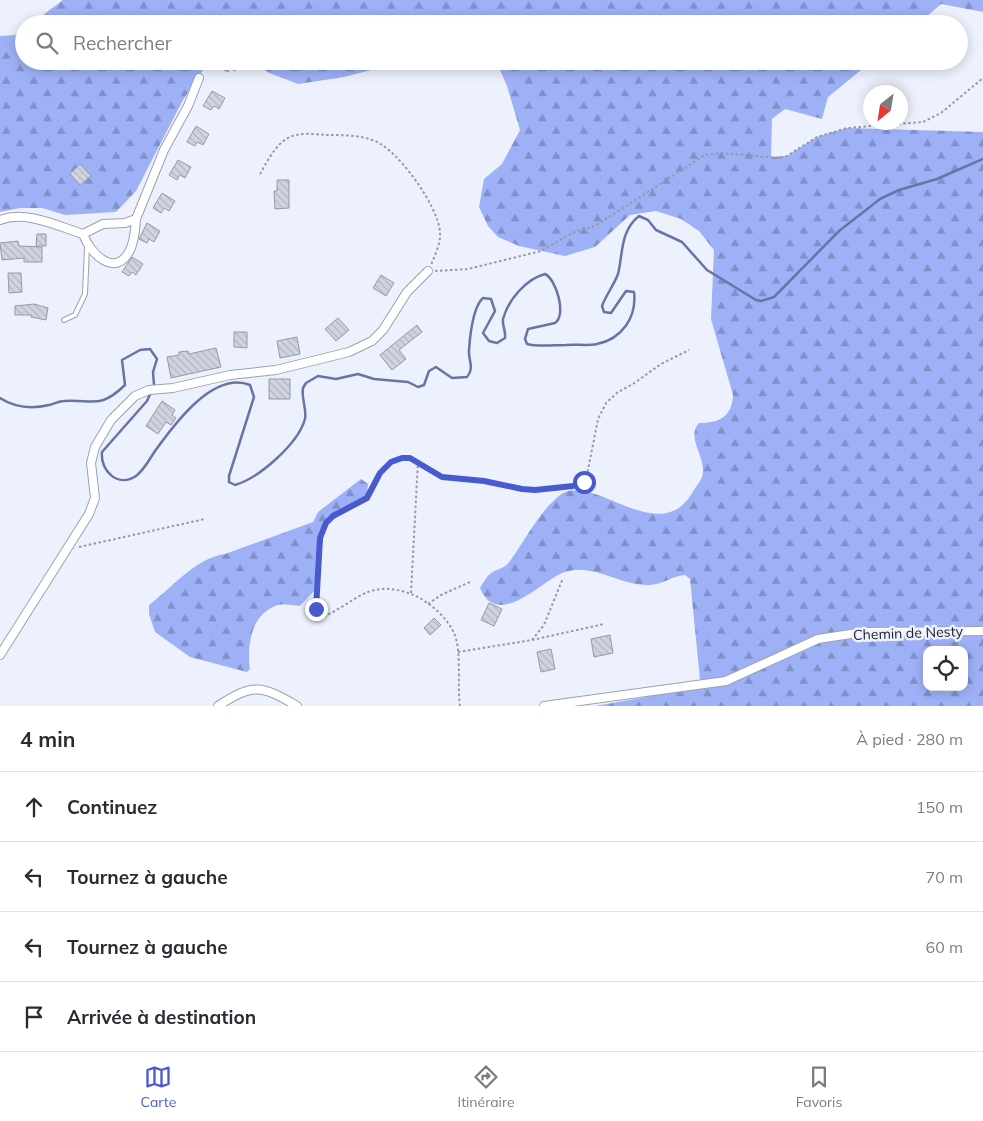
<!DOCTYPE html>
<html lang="fr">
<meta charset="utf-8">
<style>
body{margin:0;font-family:Mulish,sans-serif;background:#f7f7f7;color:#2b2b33}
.controls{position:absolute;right:15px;bottom:15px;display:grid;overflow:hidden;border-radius:10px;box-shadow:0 2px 12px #0003}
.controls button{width:45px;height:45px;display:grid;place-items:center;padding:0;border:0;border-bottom:1px solid #e1e1e2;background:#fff;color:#2b2b33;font:25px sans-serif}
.compass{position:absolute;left:863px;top:85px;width:45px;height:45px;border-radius:50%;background:#fff;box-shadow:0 2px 12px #0003;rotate:210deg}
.stop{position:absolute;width:15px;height:15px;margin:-11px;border:4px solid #485ace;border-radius:50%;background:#fff}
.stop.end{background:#485ace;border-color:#fff;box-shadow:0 1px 5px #0008}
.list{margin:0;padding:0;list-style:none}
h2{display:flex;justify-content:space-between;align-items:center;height:65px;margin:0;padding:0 20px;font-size:21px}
h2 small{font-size:16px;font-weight:400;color:#7c7c81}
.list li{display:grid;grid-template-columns:32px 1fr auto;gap:15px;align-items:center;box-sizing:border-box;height:70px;padding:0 20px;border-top:1px solid #e1e1e2}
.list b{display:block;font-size:19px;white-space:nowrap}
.list em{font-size:16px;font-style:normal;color:#7c7c81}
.icon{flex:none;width:28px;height:28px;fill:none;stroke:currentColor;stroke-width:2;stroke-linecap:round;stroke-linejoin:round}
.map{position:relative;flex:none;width:983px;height:706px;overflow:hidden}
.search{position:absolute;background:#fff;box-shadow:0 2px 12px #0003;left:15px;right:15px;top:15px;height:55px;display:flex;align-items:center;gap:12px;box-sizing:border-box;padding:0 18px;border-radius:28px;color:#7c7c81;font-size:19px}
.sheet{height:345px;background:#fff}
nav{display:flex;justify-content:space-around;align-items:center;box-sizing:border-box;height:70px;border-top:1px solid #e1e1e2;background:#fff;font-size:14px;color:#7c7c81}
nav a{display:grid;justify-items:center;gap:2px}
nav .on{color:#485ace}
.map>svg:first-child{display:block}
.forest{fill:url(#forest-firs);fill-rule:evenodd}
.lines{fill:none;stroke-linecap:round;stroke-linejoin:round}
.stream{stroke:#6774a5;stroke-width:2.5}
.building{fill:url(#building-back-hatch);stroke:#969aa6}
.service-casing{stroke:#9da1ad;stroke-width:6}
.minor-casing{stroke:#9da1ad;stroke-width:10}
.path{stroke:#9699a2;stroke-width:2;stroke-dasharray:2.5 2.5;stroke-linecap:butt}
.service{stroke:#fff;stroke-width:4}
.minor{stroke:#fff;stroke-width:8}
.route{stroke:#485ace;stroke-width:6}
.labels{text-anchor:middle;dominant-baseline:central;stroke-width:5;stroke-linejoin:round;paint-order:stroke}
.street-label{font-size:14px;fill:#202226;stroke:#edf1fe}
</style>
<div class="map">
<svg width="983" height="706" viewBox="0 0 983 706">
<defs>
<pattern id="forest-firs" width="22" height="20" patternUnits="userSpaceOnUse" patternTransform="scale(1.25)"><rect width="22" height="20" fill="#9eb1f7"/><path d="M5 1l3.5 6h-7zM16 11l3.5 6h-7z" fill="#8090c8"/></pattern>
<pattern id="building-back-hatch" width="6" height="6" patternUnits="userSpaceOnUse" patternTransform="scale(1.25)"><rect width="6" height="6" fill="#d0d4e0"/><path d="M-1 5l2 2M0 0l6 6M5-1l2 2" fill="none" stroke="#b2b6c0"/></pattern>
</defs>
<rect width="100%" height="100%" fill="#edf1fe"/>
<!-- forest -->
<path class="forest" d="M63,0h920v12l-42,-8 -23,20h-887z
M24,29v32h185l-26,39 -47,91 -20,21 -51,3 -23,-7h-22l-20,4v-176l15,-1z
M260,61h133l-10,6 -39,10 -46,7 -31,-12z
M496,61h376l-44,36 -6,22 -37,-10 -13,10 -1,38 16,-1 30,-19 30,-9 136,4v574h-388l97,-17 8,-9 -10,-101 -5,-4c-13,1 -23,10 -36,10 -31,1 -59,-25 -89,-11 -21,10 -63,55 -80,14 3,-5 6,-11 11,-15 7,-5 12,-3 19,-12 16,-22 28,-48 50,-66 27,-20 78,31 113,16 8,-3 15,-11 19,-18 3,-5 8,-11 10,-16 6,-18 -17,-39 -3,-54 20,0 33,-6 34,-28l-22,-76 3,-69 -15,-19 -18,-12 -25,-8 -26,4 -35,32 -30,9 -46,-10 -21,-9 -10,-11 -9,-19 5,-28 18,-15 18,-34 -13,-44zM927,650h37v37h-37z
M361,479l7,5 -1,14 -34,18 -7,7 -6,15 -2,49 -18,19c-8,-1 -20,-3 -27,1 -23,10 -26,42 -23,62l-3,3 -57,-15 -35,-25 -6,-18v-9c23,-17 46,-47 76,-51l88,-32 5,-10z"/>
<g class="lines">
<!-- stream -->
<path class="stream" d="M0,398c14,9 32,11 49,7 5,-1 10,-4 15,-4 29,-2 35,9 61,-16l-3,-25 18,-10 10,-1 7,10 -4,13 1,13 -7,16 -45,51c-2,19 16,36 34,24 8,-6 13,-16 19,-25 18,-25 58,-81 95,-66l4,12 -25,79v6l6,3c24,-7 63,-41 70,-66 2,-10 -4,-21 -2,-31l3,-5 12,-7 18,3 22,-5 16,5 34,3 10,5 6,-2 5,-14 7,-4 16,11 15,-1c8,-9 1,-17 2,-27 1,-14 4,-43 14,-52l8,1 4,12 -12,22 6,8 8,2 8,-5c1,-7 -3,-13 -2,-19 5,-19 23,-40 42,-45 11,5 22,41 10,49l-27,6 -3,10 2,5c12,3 26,1 39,1 11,-1 21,1 31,-1 25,-5 40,-27 37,-52l-8,-1 -15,22 -7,-1 -2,-6c4,-11 12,-21 16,-32 5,-20 2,-43 21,-58l9,4 8,10 26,12 25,28 49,30 5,1 13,-4 65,-66 41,-32 19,-9 38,-11 46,-20"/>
</g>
<!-- building -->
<path class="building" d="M219,61h22l-6,10 -5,-3 -2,4 -8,-4 2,-5z
M212,91l13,7 -6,11 -5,-3 -3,4 -8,-4z
M196,126l13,8 -6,11 -6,-3 -2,4 -8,-4z
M178,160l13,7 -6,11 -5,-3 -3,5 -8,-5z
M80,164l11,12 -11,9 -10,-11z
M277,180h12v28l-14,1 -1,-18h3z
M162,193l13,8 -6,10 -5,-3 -3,5 -8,-5z
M147,223l13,8 -6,11 -5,-3 -2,4 -8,-4z
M37,234h9v12h-10z
M18,241l1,5 23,1v15h-18v-4l-22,2 -2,-17z
M132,257l11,7 -7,11 -4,-3 -3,4 -7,-4z
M8,273h13l1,19 -13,1z
M381,275l13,8 -8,13 -13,-8z
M34,304l14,4 -2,12 -15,-3 1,-2h-17v-9z
M338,318l11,12 -13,11 -11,-12z
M417,325l5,7 -23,18 7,9 -14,11 -12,-15z
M234,332h13v16l-13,-1z
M297,337l3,17 -20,4 -3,-17z
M216,348l5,19 -50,11 -4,-21 12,-2v-3l9,-1 1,3z
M269,379h21v20h-21z
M162,401l13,9 -3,5 4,3 -5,7 -5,-3 -8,12 -12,-8z
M489,603l13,6 -8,17 -13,-6z
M434,618l7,7 -11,10 -6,-7z
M610,635l3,18 -19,4 -3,-18z
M551,649l4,20 -14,3 -4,-20z"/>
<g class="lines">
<!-- service casing -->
<g class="service-casing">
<path id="service" d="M64,320l11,-5 10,-21 2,-47"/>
</g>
<!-- minor casing -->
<g class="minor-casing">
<path id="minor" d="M0,220c26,-10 57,6 83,14l20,-10 22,-1 11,-4 28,-69 24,-44 11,-28
M83,234c7,20 33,45 47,16 5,-10 5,-20 6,-31
M0,655l89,-141 6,-16 -4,-35 4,-16 16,-27 24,-24 14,-6 24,-2 57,-13 46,-5 73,-18 23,-11 11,-11 24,-38 21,-21
M218,706c35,-23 43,-21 79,0
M544,706l182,-25 92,-42 46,-7 119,-1"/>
</g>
<!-- path -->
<path class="path" d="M260,174c7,-12 15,-29 28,-36 10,-6 26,-4 38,-3 16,0 34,0 49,6 24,10 63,65 65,91 1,11 -5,23 -9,33
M435,271l33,-2 73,-18 35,-20 19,-5 110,-71 18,-2 55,5 9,-2 30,-19 30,-9 76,-6 18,-9 42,-35
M79,547l126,-28
M411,593l7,-132
M428,604l13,-9 29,-13
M532,640l72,-16
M458,652l74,-12 12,-15 19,-47
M460,706c-3,-20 2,-56 -6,-73 -14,-29 -54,-53 -86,-41 -14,5 -39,26 -51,26 -4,-10 3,-88 10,-96 11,-12 31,-13 42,-26 10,-14 12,-35 33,-39 16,-3 25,16 40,20 13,3 28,2 41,4 13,2 25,6 37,8 18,4 42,0 60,-5l7,-9 11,-56 8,-16 12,-11 15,-8 28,-20 28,-14"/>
<!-- service -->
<use href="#service" class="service"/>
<!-- minor -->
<use href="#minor" class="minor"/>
</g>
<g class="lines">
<!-- route -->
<path class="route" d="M316,609l4,-71 6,-15 7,-7 34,-18 13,-25 11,-11 11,-4h8l32,19 42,4 38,8 13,1 38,-4 11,-4"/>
</g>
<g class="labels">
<!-- street labels -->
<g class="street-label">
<text transform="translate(908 633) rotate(-2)">Chemin de Nesty</text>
</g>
</g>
</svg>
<div class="controls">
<button><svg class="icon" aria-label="locate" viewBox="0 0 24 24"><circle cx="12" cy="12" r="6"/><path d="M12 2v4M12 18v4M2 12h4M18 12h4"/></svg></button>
</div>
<svg class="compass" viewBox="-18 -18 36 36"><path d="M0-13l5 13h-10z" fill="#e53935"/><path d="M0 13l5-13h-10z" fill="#7c7c81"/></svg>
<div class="stop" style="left:584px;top:482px"></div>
<div class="stop end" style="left:316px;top:609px"></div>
<div class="search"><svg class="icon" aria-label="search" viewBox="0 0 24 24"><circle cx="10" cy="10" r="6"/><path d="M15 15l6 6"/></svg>Rechercher</div>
</div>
<section class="sheet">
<h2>4 min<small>À pied · 280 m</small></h2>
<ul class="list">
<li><svg class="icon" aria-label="ahead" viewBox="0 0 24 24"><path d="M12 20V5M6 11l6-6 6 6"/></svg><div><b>Continuez</b></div><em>150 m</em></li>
<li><svg class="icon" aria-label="left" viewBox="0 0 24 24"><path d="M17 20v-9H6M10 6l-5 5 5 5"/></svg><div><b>Tournez à gauche</b></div><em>70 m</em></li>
<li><svg class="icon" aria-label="left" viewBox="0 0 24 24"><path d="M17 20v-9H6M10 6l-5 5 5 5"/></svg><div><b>Tournez à gauche</b></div><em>60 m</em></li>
<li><svg class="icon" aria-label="arrive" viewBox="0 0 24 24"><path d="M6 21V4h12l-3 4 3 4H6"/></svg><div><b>Arrivée à destination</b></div></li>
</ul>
</section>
<nav>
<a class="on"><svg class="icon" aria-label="map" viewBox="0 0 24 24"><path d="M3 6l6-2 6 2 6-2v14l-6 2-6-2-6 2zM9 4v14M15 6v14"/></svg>Carte</a>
<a><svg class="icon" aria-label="directions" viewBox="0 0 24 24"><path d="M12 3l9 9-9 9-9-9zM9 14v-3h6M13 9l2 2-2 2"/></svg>Itinéraire</a>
<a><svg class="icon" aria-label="saved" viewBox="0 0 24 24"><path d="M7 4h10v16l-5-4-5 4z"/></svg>Favoris</a>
</nav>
